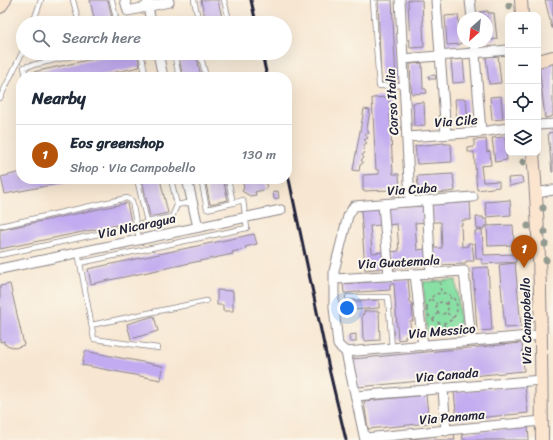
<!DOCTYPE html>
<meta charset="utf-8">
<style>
body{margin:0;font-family:Sriracha,sans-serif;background:#f2f2f3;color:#1f2937}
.controls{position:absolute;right:12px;top:12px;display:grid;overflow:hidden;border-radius:8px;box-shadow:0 4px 16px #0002}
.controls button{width:36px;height:36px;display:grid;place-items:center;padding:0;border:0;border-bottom:1px solid #e0e1e3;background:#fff;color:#1f2937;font:20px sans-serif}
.compass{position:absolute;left:457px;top:12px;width:36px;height:36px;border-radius:50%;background:#fff;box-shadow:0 4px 16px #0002;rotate:207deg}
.you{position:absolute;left:347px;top:308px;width:14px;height:14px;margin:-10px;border:3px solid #fff;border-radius:50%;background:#1a73e8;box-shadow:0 0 0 6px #1a73e833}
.badge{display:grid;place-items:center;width:26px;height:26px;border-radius:50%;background:#b45309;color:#fff;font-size:13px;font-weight:700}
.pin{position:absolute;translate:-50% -33px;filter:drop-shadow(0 1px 2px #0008)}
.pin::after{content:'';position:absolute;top:21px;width:14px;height:12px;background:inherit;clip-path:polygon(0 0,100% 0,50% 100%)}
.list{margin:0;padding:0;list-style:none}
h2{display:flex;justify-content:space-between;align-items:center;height:52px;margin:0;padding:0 16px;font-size:17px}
h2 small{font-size:13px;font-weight:400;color:#747a83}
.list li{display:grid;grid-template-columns:26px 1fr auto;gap:12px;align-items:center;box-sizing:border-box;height:60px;padding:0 16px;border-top:1px solid #e0e1e3}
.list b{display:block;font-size:15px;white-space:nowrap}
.list p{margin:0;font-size:13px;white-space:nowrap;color:#747a83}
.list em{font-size:13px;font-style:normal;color:#747a83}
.icon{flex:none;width:22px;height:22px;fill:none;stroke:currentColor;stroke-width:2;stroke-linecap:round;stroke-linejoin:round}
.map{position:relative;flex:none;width:553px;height:440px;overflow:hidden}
.search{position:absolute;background:#fff;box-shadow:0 4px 16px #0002;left:16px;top:16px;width:276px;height:44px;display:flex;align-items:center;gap:10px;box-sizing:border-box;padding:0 14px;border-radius:22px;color:#747a83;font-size:15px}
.panel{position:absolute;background:#fff;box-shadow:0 4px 16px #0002;left:16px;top:72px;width:276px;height:112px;border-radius:16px}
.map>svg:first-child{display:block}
.green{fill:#89e0a4;stroke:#568170}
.building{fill:#c2abf0}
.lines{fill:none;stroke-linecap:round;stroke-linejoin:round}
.service-casing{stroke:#8c8486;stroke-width:6}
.minor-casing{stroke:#8c8486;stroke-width:11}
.secondary-casing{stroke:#8c8486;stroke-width:14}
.path{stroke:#8c8486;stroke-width:1.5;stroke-dasharray:3 3;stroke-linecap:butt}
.service{stroke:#fff;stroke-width:4.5}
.minor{stroke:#fff;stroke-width:9}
.secondary{stroke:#fbe5cf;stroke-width:12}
.rail{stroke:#22223b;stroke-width:3}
.tree{fill:#939a90}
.labels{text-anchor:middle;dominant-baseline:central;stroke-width:4;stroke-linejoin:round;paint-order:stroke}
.street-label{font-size:13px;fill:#22223b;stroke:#fbf7ec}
</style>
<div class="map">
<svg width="553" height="440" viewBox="0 0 553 440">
<rect width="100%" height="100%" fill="#fbf7ec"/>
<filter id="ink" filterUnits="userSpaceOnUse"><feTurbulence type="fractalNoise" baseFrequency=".025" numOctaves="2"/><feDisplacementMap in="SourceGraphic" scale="8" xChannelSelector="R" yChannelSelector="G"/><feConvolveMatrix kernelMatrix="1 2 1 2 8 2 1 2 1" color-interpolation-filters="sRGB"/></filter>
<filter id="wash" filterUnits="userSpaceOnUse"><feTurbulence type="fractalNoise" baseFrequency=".012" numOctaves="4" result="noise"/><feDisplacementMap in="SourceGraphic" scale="16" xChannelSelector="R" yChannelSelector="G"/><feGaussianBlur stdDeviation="0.9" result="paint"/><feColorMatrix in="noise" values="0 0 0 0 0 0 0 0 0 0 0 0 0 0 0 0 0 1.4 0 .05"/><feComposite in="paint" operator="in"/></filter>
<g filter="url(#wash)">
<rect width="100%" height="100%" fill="#f7e7d2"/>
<!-- green -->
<path class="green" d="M456,280l5,53 -34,2 -4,-53z"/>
<g id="blocks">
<!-- building -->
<path class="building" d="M90,0h18l5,23h-18z
M201,0h17l4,18 -16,4z
M378,0h14l4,81 -15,1z
M408,0h14l2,47 -14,1z
M545,0h8v28h-1z
M488,11v2h6l3,26 -8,1v1l-2,1v-24h-7v-6z
M458,15l3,29 -14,1 -2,-29z
M120,53h17l3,14 -47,10h-63l-1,-4z
M178,53h18l5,24h-18z
M498,56l3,27 -12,1 -3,-27z
M463,59l2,23 -12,1 -2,-23z
M553,62v54l-8,2 -6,-53z
M422,63l1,26h3l1,4 -15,1 -1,-7 -1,-23z
M435,75l1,4h-7l-1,-3z
M501,96l2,23 -11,1 -2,-23z
M389,97l4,77h6l1,22h-10l-1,-6 -26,1v-16l16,-1v-4h-3l-4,-72z
M455,99h11l2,23 -11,1z
M424,102l1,23 -11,1 -1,-23z
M364,109l6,1 -3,19 2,4 -4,1 3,4 -4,2 3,3 -4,2 2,3 -3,2 3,3 -3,2 2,3 -3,2 2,3 -3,2 -1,6 -6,-1z
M553,132v40h-1l-4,-39z
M505,137l2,23 -12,2 -3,-24z
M486,139l1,13 3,-1 1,14 -10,1 2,16 16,-1v6l-22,3 -3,-38h-6v-4l6,-1v-7z
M444,143v1h7l1,18 -35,2 -2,-18z
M21,172v7l56,1 -72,14 -4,-17z
M453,174l2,17 -36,4 -2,-19z
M522,177l1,6 -14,3 -1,-8z
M142,179h18l8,34 -18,4z
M205,179h18l5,21 -18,4z
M242,179h23l2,10 -12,3 1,3 -6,1 -8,-5 2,-3z
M278,191l1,7 -5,1 -1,-7z
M510,200l1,15 -24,2 -2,-15z
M470,202l1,18h-9l1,4h-2l1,23 6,-1v-3h4l2,18h-8v3l-32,1 -1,-17h9l-1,-23v-3h-10l-1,-17z
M127,203l4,19 -131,27v-19z
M424,206l1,16 -10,1 2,27 9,-1 2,16 -37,3 -1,-16 9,-1 -2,-27 -10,1 -1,-17z
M380,208l1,17 -11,1 2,27 11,-1 1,16 -19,2 -4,-60z
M476,217h7v2h4l1,7 25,-1 1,20 -26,1 -1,-20h-3v3h-7z
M482,230l2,25 32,-1v8l-34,2v-5h-6l-1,-28z
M254,234l3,10 -12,3 1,2 -14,3 1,2 -142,30 -3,-15z
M515,263l6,64 -16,1 -6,-63z
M488,267l4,63 -15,1 -4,-63z
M408,279l2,24h2l1,18h-3l1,14 -6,1v3l-7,1 -4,-56h-4v6l-46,3 -1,-9z
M10,284l14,61 -9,3 -11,-4v-3l-4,1v-56z
M217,290l16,1v20h-10v-6h-6z
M379,300v8l-27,2v4l-9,1v-13z
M364,311h15l1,29 -15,1v-2h-2l-1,-25h2z
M154,316l4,15 -27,8 -4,-15z
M356,334v8h-6l-1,-7z
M522,343l2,28 -166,16 -6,-28z
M85,351l78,15 -2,14 -79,-15z
M525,385l3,28 -71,7 -3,-28z
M426,395l3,28 -61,6 -4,-28z
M528,427l1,13h-66l-1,-7z
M454,434l1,6h-45v-1z"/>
</g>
</g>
<g filter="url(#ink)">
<use href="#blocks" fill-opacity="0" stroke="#8c8486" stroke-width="1"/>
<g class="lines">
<!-- service casing -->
<g class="service-casing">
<path id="service" d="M73,0l6,23
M112,0l5,23
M194,0l5,23
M373,0l6,86 25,-1
M33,23l8,-23
M214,23l15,-3 -5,-20
M174,53l5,24
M200,53l6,24
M30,54l5,-1
M26,77l-2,-10 61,-14
M120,77l25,-5 -4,-19
M0,98l23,-47
M137,179l10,43 25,-5 5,-12
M171,179l6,26 15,-3
M201,179l6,30 26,-6
M0,226l127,-28 5,3 7,38
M78,252l16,87 64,9
M0,255l136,-29 11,-4
M80,263l167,-35 -4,-28 -10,3 -5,-24
M348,297h40l4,51
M91,325l115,-24"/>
</g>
<!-- minor casing -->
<g class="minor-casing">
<path id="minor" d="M125,0l3,11 41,-9 -1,-2
M147,0l4,23
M400,0l10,202
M436,0l10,134
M470,0l2,18
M474,42l7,90
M158,53l5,24
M403,59l105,-9
M538,125l15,-1
M407,137l74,-5 27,-4
M187,179l11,48
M537,193l16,-3
M427,201l4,73
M383,204l6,72
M0,269l281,-59
M415,274l8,72
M335,279l129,-8 7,70
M346,352l195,-17
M443,389l3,42
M356,396l185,-16
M365,438l177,-17
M365,440l-19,-88 -8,-7 -4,-38v-36l14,-55 6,-10 119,-9"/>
</g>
<!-- secondary casing -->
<g class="secondary-casing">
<path id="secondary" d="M521,0l1,15
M0,7l5,-7
M538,61l15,-4
M533,153c8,95 8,191 9,287"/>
</g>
<!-- path -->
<path class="path" d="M440,282l1,11
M427 308a15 15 0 1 1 30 0a15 15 0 1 1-30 0Z
M431,299l6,5
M436 308a6 6 0 1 1 12 0a6 6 0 1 1-12 0Z
M447,304l4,-7
M447,313l6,5
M433,320l5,-7
M444,323l1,12"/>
<!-- service -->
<use href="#service" class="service"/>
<!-- minor -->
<use href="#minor" class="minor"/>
<!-- secondary -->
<use href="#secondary" class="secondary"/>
<!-- rail -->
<path class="rail" d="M251,0l5,23
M262,53l5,24
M287,170l43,203 16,67"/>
</g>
<!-- trees -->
<g class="tree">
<circle cx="509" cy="6" r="3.5"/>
<circle cx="523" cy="162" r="3.5"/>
<circle cx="543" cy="208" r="3.5"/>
<circle cx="528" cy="226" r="3.5"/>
<circle cx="545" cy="232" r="3.5"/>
<circle cx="545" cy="244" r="3.5"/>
<circle cx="546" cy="260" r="3.5"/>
</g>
</g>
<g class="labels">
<!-- street labels -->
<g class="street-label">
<text transform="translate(392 102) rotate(-93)">Corso Italia</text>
<text transform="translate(456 121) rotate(-4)">Via Cile</text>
<text transform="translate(412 189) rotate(-4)">Via Cuba</text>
<text transform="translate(137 226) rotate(-12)">Via Nicaragua</text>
<text transform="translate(399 262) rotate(-3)">Via Guatemala</text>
<text transform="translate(526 321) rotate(-91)">Via Campobello</text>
<text transform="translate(442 331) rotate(-5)">Via Messico</text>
<text transform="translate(447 375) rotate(-5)">Via Canada</text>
<text transform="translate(452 417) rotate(-5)">Via Panama</text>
</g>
</g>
</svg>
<div class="controls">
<button>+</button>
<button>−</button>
<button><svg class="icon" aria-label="locate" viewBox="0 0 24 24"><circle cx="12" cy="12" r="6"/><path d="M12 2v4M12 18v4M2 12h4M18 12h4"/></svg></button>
<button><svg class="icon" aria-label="layers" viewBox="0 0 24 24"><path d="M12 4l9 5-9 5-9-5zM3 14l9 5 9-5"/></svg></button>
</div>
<svg class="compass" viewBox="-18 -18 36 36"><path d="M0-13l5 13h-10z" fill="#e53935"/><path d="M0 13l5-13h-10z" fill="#747a83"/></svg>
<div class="you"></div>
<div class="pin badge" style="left:524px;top:268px">1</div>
<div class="search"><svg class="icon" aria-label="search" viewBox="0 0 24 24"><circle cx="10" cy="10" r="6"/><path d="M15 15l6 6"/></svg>Search here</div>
<section class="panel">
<h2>Nearby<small></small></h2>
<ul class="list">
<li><span class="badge">1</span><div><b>Eos greenshop</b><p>Shop · Via Campobello</p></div><em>130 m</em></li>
</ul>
</section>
</div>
